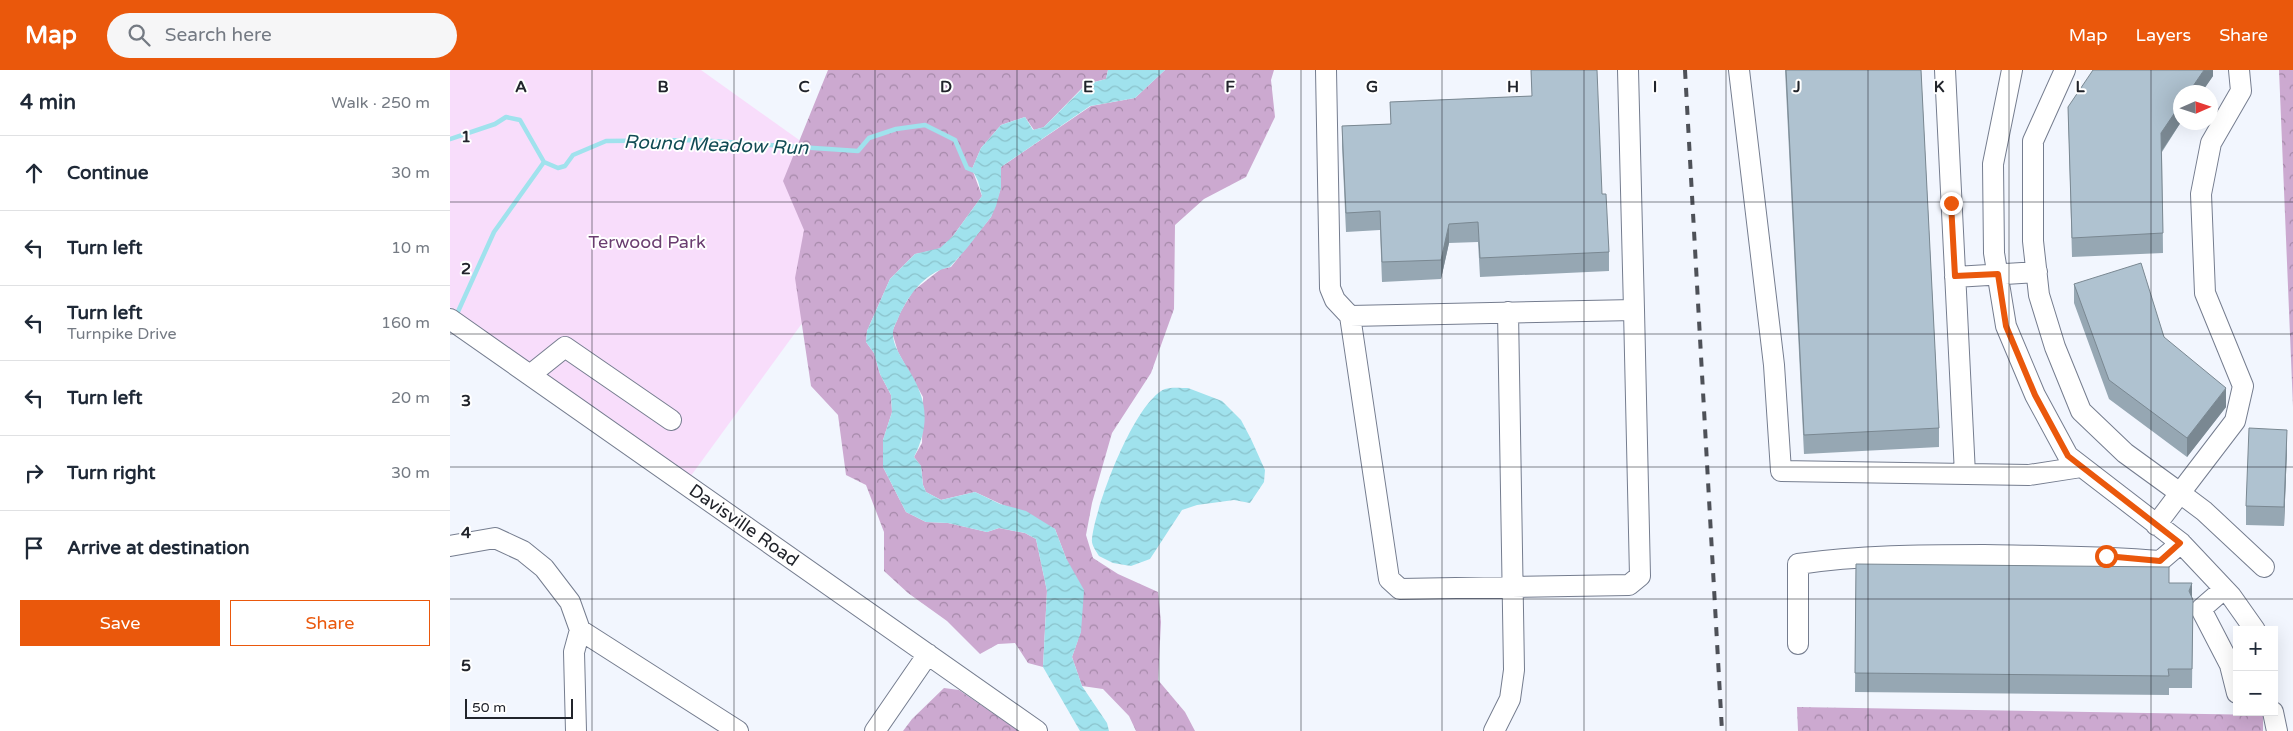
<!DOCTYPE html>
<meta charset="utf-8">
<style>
body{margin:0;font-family:"Varela Round",sans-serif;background:#f6f6f7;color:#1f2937}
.controls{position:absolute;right:15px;bottom:15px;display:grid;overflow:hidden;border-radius:0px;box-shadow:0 5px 20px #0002}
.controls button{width:45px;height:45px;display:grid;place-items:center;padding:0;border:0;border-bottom:1px solid #e0e1e3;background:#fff;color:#1f2937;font:25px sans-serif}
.compass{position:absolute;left:1723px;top:15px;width:45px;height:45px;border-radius:50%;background:#fff;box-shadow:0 5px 20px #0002;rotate:87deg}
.scale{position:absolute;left:15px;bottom:12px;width:108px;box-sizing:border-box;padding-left:5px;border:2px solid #21242b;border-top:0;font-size:14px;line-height:18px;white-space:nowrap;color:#21242b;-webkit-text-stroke:4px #fff;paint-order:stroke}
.stop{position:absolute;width:15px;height:15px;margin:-11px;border:4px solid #ea580c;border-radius:50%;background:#fff}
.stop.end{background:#ea580c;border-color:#fff;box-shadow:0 1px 5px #0008}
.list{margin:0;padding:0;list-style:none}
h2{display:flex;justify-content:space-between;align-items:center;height:65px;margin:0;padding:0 20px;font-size:21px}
h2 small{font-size:16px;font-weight:400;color:#747a83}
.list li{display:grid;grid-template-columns:32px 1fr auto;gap:15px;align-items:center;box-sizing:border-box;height:75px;padding:0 20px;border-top:1px solid #e0e1e3}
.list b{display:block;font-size:19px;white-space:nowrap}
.list p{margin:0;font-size:16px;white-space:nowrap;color:#747a83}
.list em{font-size:16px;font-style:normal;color:#747a83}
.actions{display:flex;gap:10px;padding:15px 20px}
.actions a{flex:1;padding:11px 0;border:1px solid #ea580c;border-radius:0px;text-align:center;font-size:18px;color:#ea580c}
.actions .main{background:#ea580c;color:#fff}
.icon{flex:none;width:28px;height:28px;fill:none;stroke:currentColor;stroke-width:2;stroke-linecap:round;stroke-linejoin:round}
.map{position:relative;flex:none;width:1843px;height:661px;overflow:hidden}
header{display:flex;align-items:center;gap:30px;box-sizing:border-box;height:70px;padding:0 25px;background:#ea580c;color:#fff}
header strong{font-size:24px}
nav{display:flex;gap:28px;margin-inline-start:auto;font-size:18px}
.search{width:350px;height:45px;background:#f6f6f7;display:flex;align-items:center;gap:12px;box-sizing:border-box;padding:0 18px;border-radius:28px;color:#747a83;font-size:19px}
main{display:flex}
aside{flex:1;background:#fff}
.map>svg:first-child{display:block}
.green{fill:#f8ddfb}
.forest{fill:url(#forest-crowns)}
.water{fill:url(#water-waves)}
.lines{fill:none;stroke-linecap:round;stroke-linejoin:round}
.stream{stroke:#a0e2ed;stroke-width:4.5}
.minor-casing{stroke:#757d8f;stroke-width:22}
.minor{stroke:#fff;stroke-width:20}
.rail{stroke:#4e5158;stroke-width:4;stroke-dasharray:9 9;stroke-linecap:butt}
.wall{fill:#96a7b3}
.shaded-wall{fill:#7a8892}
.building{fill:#afc2d0;stroke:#7a8892}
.route{stroke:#ea580c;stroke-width:6}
.grid{fill:none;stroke:#21242b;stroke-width:1;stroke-opacity:0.55}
.labels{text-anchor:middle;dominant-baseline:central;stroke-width:4;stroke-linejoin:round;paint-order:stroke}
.park-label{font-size:18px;fill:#6a3d70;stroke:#fff}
.street-label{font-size:18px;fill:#21242b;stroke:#fff}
.water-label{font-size:19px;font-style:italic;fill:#114b54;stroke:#fff}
.grid-label{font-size:16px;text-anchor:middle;font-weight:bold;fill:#21242b;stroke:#fff;stroke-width:4;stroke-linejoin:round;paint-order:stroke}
</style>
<header>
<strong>Map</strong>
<div class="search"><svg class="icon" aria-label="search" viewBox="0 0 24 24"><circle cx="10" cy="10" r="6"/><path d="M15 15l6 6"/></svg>Search here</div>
<nav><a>Map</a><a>Layers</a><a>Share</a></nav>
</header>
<main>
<aside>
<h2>4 min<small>Walk · 250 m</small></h2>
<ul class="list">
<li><svg class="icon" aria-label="ahead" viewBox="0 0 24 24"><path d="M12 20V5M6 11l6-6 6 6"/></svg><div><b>Continue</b></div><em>30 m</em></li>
<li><svg class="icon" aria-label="left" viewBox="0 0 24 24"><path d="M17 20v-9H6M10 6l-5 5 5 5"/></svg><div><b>Turn left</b></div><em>10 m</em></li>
<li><svg class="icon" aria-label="left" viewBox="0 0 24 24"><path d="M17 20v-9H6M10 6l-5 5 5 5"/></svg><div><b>Turn left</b><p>Turnpike Drive</p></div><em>160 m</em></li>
<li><svg class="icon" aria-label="left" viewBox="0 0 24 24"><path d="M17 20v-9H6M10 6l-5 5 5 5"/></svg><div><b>Turn left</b></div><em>20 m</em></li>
<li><svg class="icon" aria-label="right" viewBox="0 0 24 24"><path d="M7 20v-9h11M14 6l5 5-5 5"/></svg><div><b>Turn right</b></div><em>30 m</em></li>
<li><svg class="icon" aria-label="arrive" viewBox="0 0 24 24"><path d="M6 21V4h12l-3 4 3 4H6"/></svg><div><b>Arrive at destination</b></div></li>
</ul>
<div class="actions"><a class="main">Save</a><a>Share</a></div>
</aside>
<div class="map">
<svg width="1843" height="661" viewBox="0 0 1843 661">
<defs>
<pattern id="forest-crowns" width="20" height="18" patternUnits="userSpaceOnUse" patternTransform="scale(1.25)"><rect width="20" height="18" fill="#cca9d0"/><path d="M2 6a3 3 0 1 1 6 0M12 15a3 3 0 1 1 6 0" fill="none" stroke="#a589a9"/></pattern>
<pattern id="water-waves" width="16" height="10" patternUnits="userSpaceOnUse" patternTransform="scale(1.25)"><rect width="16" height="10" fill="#a0e2ed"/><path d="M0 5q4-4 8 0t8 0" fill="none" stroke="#8ac2cb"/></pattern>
</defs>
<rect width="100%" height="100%" fill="#f2f6fe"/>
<!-- green -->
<path class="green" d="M0,0h251l188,134 -204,280 -235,-177z"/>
<!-- forest -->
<path class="forest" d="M378,0h280l-2,9 -20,5 -42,43 -10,3 -9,-13 -24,8 -20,23 -9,21 10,27 -29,40 -13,13 -25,5 -25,25 -23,52 -1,11 8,11 6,21 11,21 1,17 -9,28v27l23,45 20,10 22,1 39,9 12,-4 26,5 11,6 11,52 -4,76 -15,-4 -13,-20 -17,1 -18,10 -33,-33 -39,-28 -24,-22v-39l-18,-47 -20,-10 -8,-60 -27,-29 -16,-108 9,-48 -21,-49z
M715,0h109l-3,10 4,37 -29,60 -42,22 -29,26 -1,84 -23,64 -39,60 -20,70 -6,32 7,23 25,16 40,18 3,30 -3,58 27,32 10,19h-59l-7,-15 -26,-27 -21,-3 -10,-29 9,-26 -15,-73 -11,-29 -80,-37 -34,8 -15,-8 -3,-7 -2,-19 -7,-9 8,-14 1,-46 -25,-45 -6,-20 9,-21 12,-20 28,-22 10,-2 40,-50 10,-29v-21l90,-61 44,-8z
M1829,0h14v337z
M494,618l15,2 60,41h-116l9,-12z
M1347,637l466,8v16h-465z"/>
<!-- water -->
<path class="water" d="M658,0h57l-30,28 -45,8 -89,61v21l-5,18 -5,11 -24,31 -17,19c-26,5 -44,31 -53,54 -2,3 -4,8 -4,11 -1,11 7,23 12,32 21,32 27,57 9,93l7,9 2,19 3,7 15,8 34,-8 25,12 26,7 29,18 11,29 18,32 -3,42 -9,25 10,29 25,37 2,8h-29l-37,-64 4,-76 -11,-52 -11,-6 -26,-5 -12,4 -39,-9 -22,-1 -20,-10 -23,-45v-27l9,-28 -1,-17 -11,-21 -6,-21 -8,-11 1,-11 23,-52 25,-25 25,-6 13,-12 29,-40 -4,-15 -6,-12 9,-21 20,-23 24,-8 8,13 11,-3 43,-43 19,-5z
M738,318l34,13 19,19 10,19 14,31 -1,12 -14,21 -16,-3 -37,5 -15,5 -32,49 -19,7 -18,-3 -14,-7c-3,-5 -8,-11 -7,-17 3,-32 42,-137 73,-150 6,-2 16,-1 23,-1z"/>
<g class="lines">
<!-- stream -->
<path class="stream" d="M0,69l45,-15 11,-7 14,3 24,42 14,6 7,-2 8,-11 33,-14 91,-1 161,11 11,-13 27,-9 29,-4 30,15 12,28 10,4
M6,246l38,-84 50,-70"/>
<!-- minor casing -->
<g class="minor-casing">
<path id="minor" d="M876,0l4,218 5,12 15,16
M1178,0l6,240
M1289,0l35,295 7,106 248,4 52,-8
M1495,0l20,404
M1562,0l-19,94 1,89 12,73 29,69 33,61 113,87 50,53 24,34
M1615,0l-32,71v100l6,54 16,52 26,64 44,42 55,40 55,-72 8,-35 -38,-93 -4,-99 10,-51 30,-52 -2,-21
M1505,207l82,-5
M1184,240l6,266 -11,9 -229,4 -11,-10 -39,-263z
M0,249l587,412
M80,305l35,-28 106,73
M1706,455l24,-32 24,18 60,56
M0,476l45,-8 28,13 21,17 26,34 10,28
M1774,519l-23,20 29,56 7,28
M1348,574v-80c62,-9 124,-9 186,-9 59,1 117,1 176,6l21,-18
M1823,642l4,19
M126,661l-2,-79 6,-22 158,101
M425,661l53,-77
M1044,661l16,-32 4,-29 -6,-358"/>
</g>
<!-- minor -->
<use href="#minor" class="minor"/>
<!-- rail -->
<path class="rail" d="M1235,0l37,661"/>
</g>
<!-- wall -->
<path class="wall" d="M1081,0l71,124 7,58v19l-129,6 -2,-35 -29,1 -8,36 -59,3 -2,-52 -34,2 -4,-86v-20l49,-2 -1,-22 142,-6z
M1335,0h136l18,358v19l-135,7z
M1763,0v6l-33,46h1l-19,30 1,101 -91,4 -4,-150z
M1624,214l152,123 -39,50 -78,-58 -35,-96z
M1837,379l-3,77 -38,-1v-19z
M1406,494l313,19 23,14 1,3 -1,88h-23v7l-314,-3z"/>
<!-- shaded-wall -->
<path class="shaded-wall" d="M1754,0h9v6l-11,16h-13z
M1730,35v17h1l-20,30v-19z
M999,154v19l-8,36v-19z
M1776,318v19l-39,50v-19z
M1837,360v19l-3,77v-19z
M1742,513v19l-3,-11z"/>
<!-- building -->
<path class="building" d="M1081,0h66l5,124h4l3,58 -129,6 -2,-36 -29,2 -8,36 -59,2 -2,-51 -34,2 -4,-87 49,-2 -1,-22 142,-6z
M1336,0h135l18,358 -135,7z
M1643,0h111l-15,22h-9v13l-19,28 2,100 -91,5 -4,-131z
M1691,193l23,74 62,51 -39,50 -78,-58 -35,-96z
M1799,358l38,2 -3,77 -38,-1z
M1406,494l313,3v16h23l-3,8 4,9 -1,69h-24l1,7 -314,-3z"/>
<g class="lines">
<!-- route -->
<path class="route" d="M1501,133l4,73 43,-2 8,52 29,69 33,61 112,87 -20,18 -54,-5"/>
</g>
<!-- grid -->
<path class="grid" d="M142,0v661M284,0v661M425,0v661M567,0v661M709,0v661M851,0v661M992,0v661M1134,0v661M1276,0v661M1418,0v661M1559,0v661M1701,0v661M0,132h1843M0,264h1843M0,397h1843M0,529h1843"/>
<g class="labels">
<!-- park labels -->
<g class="park-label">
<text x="197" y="172">Terwood Park</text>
</g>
<!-- street labels -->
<g class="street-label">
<text transform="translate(294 455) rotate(35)">Davisville Road</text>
</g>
<!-- water labels -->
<g class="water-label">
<text transform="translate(266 75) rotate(2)">Round Meadow Run</text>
</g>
</g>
<g class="grid-label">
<text x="71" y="22">A</text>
<text x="213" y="22">B</text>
<text x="354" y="22">C</text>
<text x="496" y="22">D</text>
<text x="638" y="22">E</text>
<text x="780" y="22">F</text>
<text x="922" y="22">G</text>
<text x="1063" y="22">H</text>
<text x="1205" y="22">I</text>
<text x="1347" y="22">J</text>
<text x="1489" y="22">K</text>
<text x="1630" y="22">L</text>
<text x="16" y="72">1</text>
<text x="16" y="204">2</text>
<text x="16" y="336">3</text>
<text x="16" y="468">4</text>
<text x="16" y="601">5</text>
</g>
</svg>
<div class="controls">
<button>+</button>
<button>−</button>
</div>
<svg class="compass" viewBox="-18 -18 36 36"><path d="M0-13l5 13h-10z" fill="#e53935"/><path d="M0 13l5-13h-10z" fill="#747a83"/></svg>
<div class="scale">50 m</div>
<div class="stop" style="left:1656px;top:486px"></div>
<div class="stop end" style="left:1501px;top:133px"></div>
</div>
</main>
